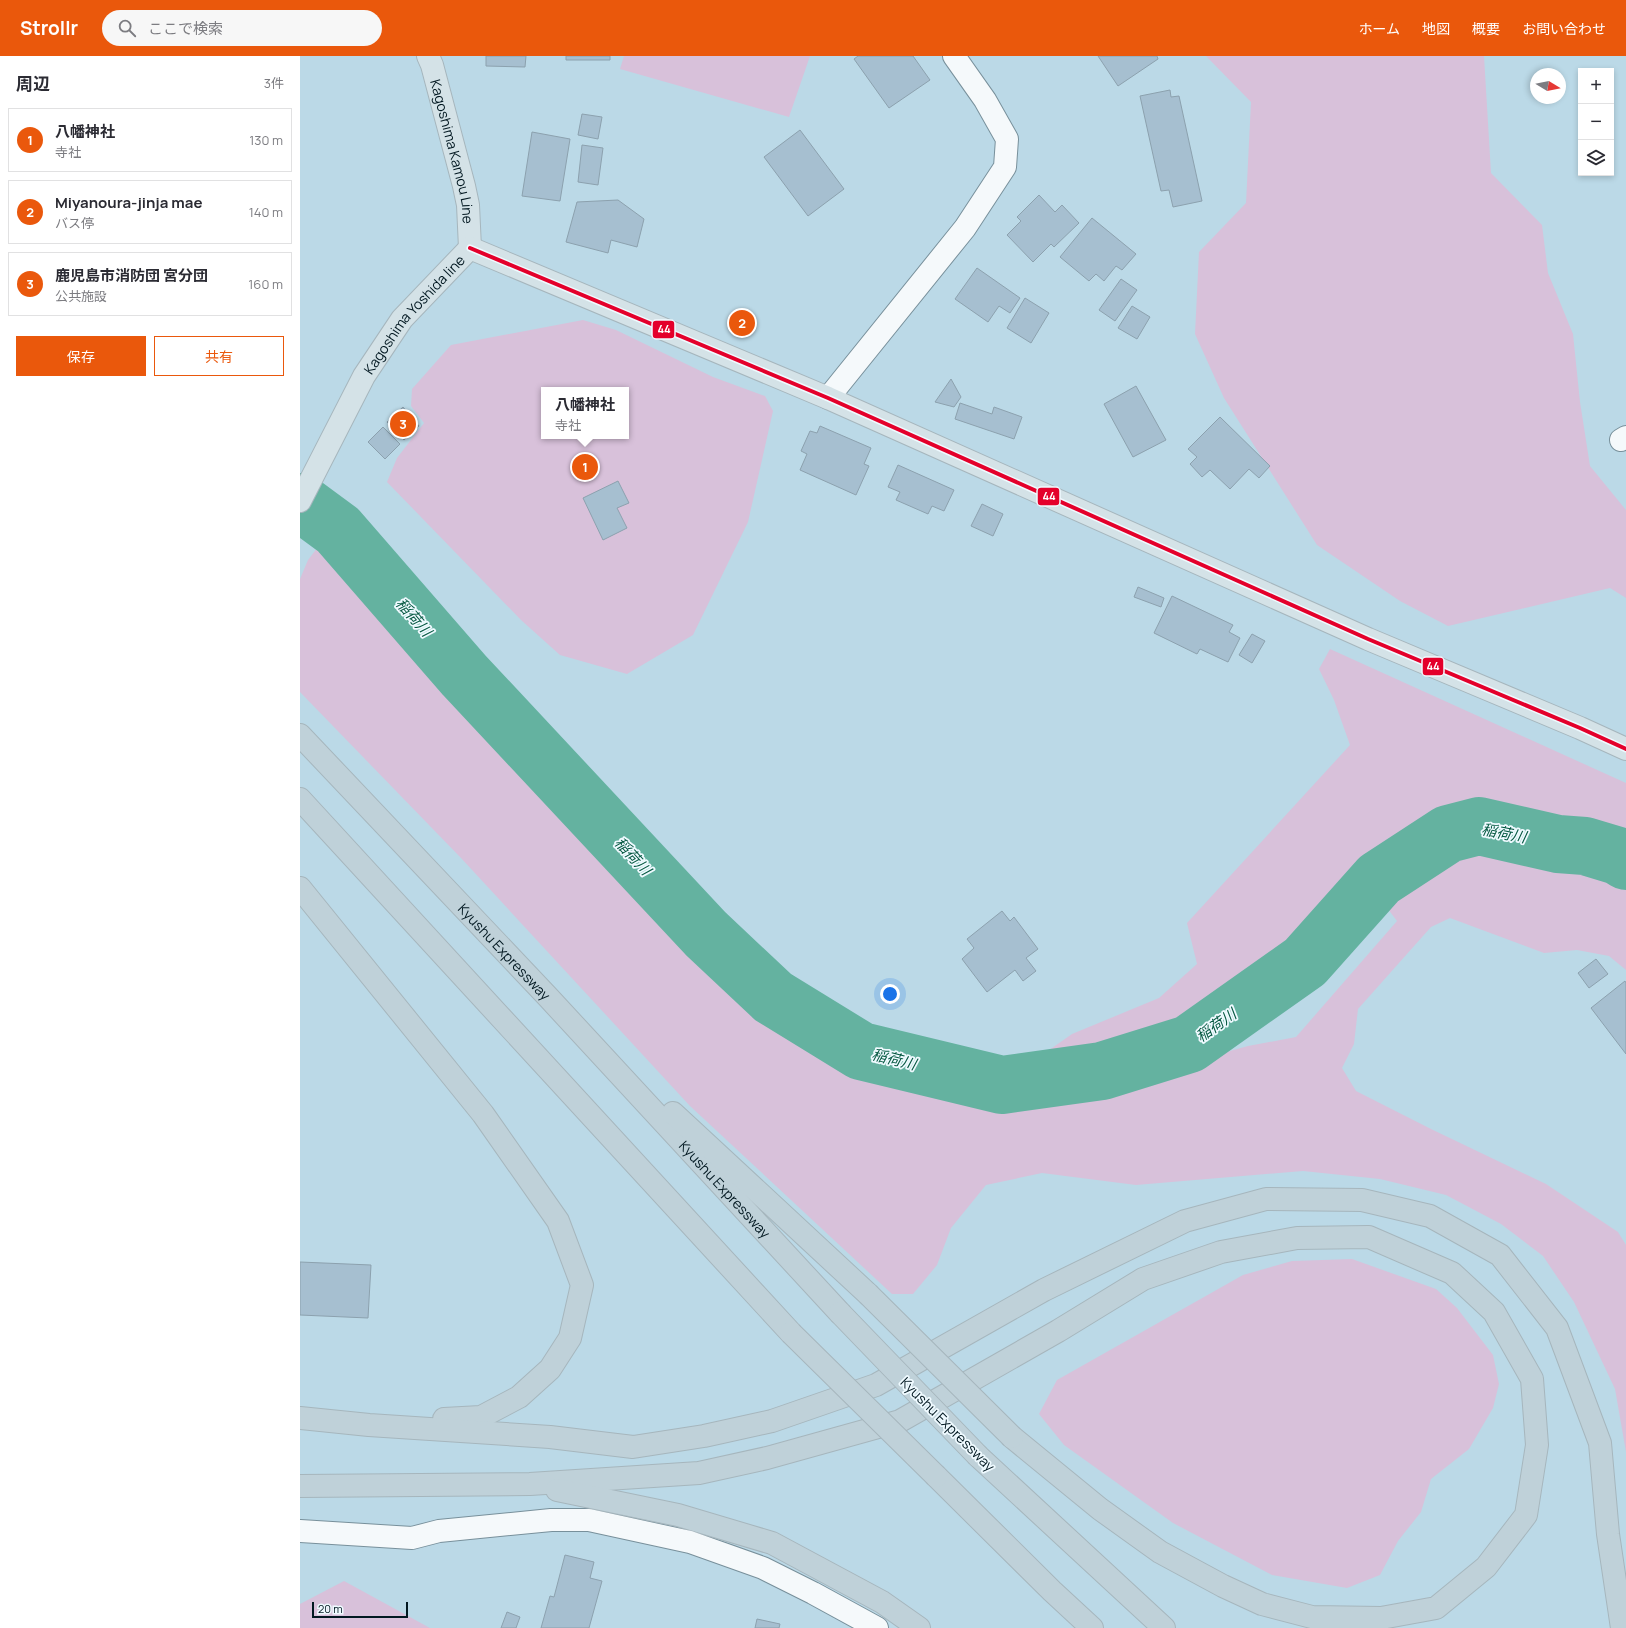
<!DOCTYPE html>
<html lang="ja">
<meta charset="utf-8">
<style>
body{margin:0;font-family:Manrope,"Noto Sans JP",sans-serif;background:#f7f7f7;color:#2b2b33}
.controls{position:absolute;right:12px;top:12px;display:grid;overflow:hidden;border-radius:0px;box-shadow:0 2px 6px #0003}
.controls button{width:36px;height:36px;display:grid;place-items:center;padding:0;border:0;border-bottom:1px solid #e1e1e2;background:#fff;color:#2b2b33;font:20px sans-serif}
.compass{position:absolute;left:1230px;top:12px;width:36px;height:36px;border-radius:50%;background:#fff;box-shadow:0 2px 6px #0003;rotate:100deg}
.scale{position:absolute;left:12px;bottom:10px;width:96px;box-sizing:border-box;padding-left:4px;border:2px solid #021821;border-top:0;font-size:11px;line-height:14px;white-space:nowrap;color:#021821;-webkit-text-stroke:3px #effaff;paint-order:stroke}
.you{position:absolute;left:590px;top:938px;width:14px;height:14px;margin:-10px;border:3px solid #fff;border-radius:50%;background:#1a73e8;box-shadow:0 0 0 6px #1a73e833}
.badge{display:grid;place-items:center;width:26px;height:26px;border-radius:50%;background:#ea580c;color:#fff;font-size:13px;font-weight:700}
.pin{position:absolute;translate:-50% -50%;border:2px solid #fff;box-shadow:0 1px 4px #0006}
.popup{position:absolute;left:241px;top:331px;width:88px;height:52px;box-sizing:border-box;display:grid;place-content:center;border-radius:0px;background:#fff;filter:drop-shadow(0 1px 3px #0005);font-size:13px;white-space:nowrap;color:#7c7c81}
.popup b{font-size:15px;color:#2b2b33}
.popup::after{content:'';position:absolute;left:50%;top:100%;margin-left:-8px;border:8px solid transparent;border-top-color:#fff}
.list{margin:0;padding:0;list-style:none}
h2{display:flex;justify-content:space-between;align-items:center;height:52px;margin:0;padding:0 16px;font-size:17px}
h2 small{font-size:13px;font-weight:400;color:#7c7c81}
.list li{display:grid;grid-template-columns:26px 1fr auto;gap:12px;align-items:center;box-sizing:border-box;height:64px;margin:0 8px 8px;padding:0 8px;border:1px solid #e1e1e2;border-radius:0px}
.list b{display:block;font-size:15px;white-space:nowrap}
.list p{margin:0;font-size:13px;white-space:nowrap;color:#7c7c81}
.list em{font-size:13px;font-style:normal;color:#7c7c81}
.actions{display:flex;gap:8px;padding:12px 16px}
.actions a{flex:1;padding:9px 0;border:1px solid #ea580c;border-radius:0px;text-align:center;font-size:14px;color:#ea580c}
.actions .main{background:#ea580c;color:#fff}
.icon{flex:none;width:22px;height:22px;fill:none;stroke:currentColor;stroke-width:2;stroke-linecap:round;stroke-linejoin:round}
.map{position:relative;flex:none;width:1326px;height:1572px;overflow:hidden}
header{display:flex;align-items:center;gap:24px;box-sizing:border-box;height:56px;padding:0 20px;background:#ea580c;color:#fff}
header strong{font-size:19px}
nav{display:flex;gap:22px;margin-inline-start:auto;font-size:14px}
.search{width:280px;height:36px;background:#f7f7f7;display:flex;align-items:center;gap:10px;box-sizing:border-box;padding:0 14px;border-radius:22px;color:#7c7c81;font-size:15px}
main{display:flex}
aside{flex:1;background:#fff}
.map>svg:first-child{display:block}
.green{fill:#d8c1da;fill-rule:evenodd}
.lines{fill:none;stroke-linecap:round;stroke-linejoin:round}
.river{stroke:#64b2a0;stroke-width:58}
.building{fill:#a6bfd0;stroke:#8ca1ae}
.street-casing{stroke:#78909b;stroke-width:24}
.primary-casing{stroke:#a6b6bd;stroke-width:24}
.highway-casing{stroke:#a6b6bd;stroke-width:24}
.street{stroke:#f5f9fb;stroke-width:22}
.primary{stroke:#d4e2e7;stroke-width:22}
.highway{stroke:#bfd1d9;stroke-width:22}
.highway-bridge-casing{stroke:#a6b6bd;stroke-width:24;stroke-linecap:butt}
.highway-bridge{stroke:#bfd1d9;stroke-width:22}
.bus-1-casing{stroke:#effaff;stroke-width:7}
.bus-1{stroke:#e4002b;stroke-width:4}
.labels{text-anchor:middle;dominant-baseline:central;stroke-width:3.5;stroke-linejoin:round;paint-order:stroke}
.street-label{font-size:14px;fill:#021821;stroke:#effaff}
.water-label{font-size:15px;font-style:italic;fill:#065942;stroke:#effaff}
.line-badge{stroke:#effaff;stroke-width:1.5}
.badge-label{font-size:11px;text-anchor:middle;font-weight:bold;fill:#fff}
</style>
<header>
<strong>Strollr</strong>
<div class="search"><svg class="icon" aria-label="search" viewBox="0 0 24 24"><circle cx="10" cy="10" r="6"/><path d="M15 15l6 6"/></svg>ここで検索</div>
<nav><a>ホーム</a><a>地図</a><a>概要</a><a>お問い合わせ</a></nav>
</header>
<main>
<aside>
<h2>周辺<small>3件</small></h2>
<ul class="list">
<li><span class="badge">1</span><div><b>八幡神社</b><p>寺社</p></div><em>130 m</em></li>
<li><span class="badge">2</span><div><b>Miyanoura-jinja mae</b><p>バス停</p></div><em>140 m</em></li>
<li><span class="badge">3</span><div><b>鹿児島市消防団 宮分団</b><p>公共施設</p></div><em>160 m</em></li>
</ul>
<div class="actions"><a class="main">保存</a><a>共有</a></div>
</aside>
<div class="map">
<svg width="1326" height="1572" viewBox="0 0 1326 1572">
<rect width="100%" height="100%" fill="#bbd9e7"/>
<!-- green -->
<path class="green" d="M324,0h186l-21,61 -169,-48z
M906,0h278l7,117 51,52 6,48 25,61 7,68 10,64 36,44v88l-16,-10 -162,38 -48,-25 -83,-56 -93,-147 -29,-64 4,-82 47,-49 5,-101z
M283,264l33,10 97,47 52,19 8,15 -25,111 -55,113 -66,39 -67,-19 -39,-35 -134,-138 10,-24 27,-35 -13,-17 1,-17 39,-44zM244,334h82v46h-82z
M21,487l15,9 57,70 108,119 129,132 116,126 81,51 86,33 53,12 81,2 96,-22 105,-29 48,-9 101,-116 -31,-41 -68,98 -54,40 -135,42 -52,7 -15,-12 30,-21 87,-36 38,-34 -10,-41 163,-178 -16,-45 -15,-31 11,-20 296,134v187l-17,-14 -32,-6 -33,3 -94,-35 -19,9 -73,82 -4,35 -12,24 14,23 75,38 115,55 72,48 8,13v207l-11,-63 -41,-87 -31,-46 -42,-32 -55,-29 -66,-16 -77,-8 -167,14 -94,-12 -56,12 -35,43 -14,37 -24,29h-21l-202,-188 -229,-248 -161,-166v-113l8,-19z
M1052,1203l84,30 21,19 36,47 6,29 -6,24 -24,41 -38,30 -10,33 -23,29 -18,34 -33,13 -75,-13 -99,-52 -109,-78 -25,-31 18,-34 186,-105 49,-14z
M44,1525l86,47h-130v-24z"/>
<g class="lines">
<!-- river -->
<path class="river" d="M0,446l38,28 126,145 242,259 67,63 88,54 141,34 100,-14 87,-27 116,-82 74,-83 69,-45 31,-8 79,18 27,2 33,10 8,5"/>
</g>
<!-- building -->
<path class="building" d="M186,0h40l-1,11 -39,-1z
M266,0h44v4h-44z
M558,0h55l17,24 -41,28 -35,-49z
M798,0h59l1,3 -40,27z
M870,34l1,7 8,-1 23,105 -29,6 -4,-17 -8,1 -21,-95z
M282,58l20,3 -4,22 -20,-4z
M500,74l44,59 -36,27 -44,-59z
M232,76l38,7 -10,62 -38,-5z
M282,89l21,3 -5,37 -20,-3z
M739,139l16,17 7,-7 17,18 -25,24 -3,-3 -18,18 -26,-27 14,-14 -4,-4z
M318,144l26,19 -7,28 -26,-7 -3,13 -42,-11 11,-40z
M792,162l44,36 -14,16 -6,-4 -12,15 -8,-7 -7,7 -29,-24z
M677,212l43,30 -10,15 -11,-7 -11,16 -33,-23z
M821,223l16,11 -22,31 -16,-11z
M725,242l24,15 -18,30 -24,-15z
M832,250l18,11 -13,22 -19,-11z
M651,323l10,18 -7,10 -19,-5z
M836,330l30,54 -33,17 -29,-53z
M660,347l32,11 2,-7 28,10 -8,22 -59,-20z
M103,351l16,19 -15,14 -17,-18z
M920,361l50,49 -11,12 -10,-9 -19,20 -20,-19 -8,7 -12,-13 7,-7 -9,-8z
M520,370l51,22 -7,16 5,2 -13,29 -56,-25 7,-16 -6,-3 9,-20 7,2z
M83,371l17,17 -15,15 -17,-17z
M598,409l56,25 -10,21 -12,-5 -4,8 -32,-14 4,-8 -12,-5z
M318,425l11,22 -12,5 10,20 -24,12 -20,-42z
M682,448l21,10 -10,22 -22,-10z
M838,531l26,11 -3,9 -27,-10z
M872,540l61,29 -4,7 11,6 -12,24 -28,-13 -3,5 -43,-21z
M952,578l13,7 -13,22 -13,-8z
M702,855l8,10 4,-4 24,32 -12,9 10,13 -13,10 -8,-11 -28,22 -25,-33 12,-11 -7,-9z
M1296,903l12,15 -19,14 -11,-15z
M1325,925l1,2v71l-35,-46z
M0,1206l71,3 -3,53 -68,-3z
M265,1499l29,7 -4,16 12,3 -13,47h-48l9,-32 4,1z
M207,1556l13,5 -4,11h-15z
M457,1563l23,5 -1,4h-24z"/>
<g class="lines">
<!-- street casing -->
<g class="street-casing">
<path id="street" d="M528,342l137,-170 40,-61 2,-28 -22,-39 -31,-44
M1321,384l5,-3
M0,1475l112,7 27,-7 112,-11h38l101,22 73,26 50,25 64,35"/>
</g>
<!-- primary casing -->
<g class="primary-casing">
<g id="primary">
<path id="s1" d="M128,0l4,9 32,121 4,19 2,43"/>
<path d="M170,192l358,150 540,241 212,89 46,21"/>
<path id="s2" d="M0,445l64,-125 38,-57 68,-71"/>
</g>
</g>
<!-- highway casing -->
<g class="highway-casing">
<g id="highway">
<path id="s3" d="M0,679l248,262 292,316"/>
<path d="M0,743l491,534"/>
<path d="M0,832l183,226 75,107 24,64 -12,53 -20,31 -31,28 -38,20 -37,2"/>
<path d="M373,1057l195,181"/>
<path d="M0,1362l69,7 181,12 83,10 71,-11 68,-15 104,-36 168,-95 141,-69 81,-22 96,1 68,16 70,39 57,73 43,115 8,91 14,94"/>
<path d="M678,1400l186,172"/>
<path d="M636,1420l116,115 40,37"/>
<path d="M0,1430l230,-2 169,-11 68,-15 133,-37 158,-90 85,-52 78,-27 76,-14 72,-1 83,36 42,39 38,67 5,66 -11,70 -40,52 -50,41 -55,10 -69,-1 -50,-13 -39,-18 -63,-34 -60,-43 -88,-72"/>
<path d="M257,1434l121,25 94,28 110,59 37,26"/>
</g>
</g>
<!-- street -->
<use href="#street" class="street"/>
<!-- primary -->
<use href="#primary" class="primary"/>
<!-- highway -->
<use href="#highway" class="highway"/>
<!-- highway-bridge casing -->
<g class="highway-bridge-casing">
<path id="highway-bridge" d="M568,1238l144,143
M540,1257l138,143
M491,1277l145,143"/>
</g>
<!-- highway-bridge -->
<use href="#highway-bridge" class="highway-bridge"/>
<!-- bus-1 casing -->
<g class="bus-1-casing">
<path id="bus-1" d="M170,192l358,150 540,241 212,89 46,21"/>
</g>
<!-- bus-1 -->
<use href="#bus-1" class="bus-1"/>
</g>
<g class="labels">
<!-- street labels -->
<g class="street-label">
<text stroke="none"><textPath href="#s1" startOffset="99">Kagoshima Kamou Line</textPath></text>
<text stroke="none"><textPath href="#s2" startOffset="220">Kagoshima Yoshida line</textPath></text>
<text stroke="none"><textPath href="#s3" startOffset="298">Kyushu Expressway</textPath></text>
<text stroke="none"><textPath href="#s3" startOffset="622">Kyushu Expressway</textPath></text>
<text transform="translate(648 1368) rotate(45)">Kyushu Expressway</text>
</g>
<!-- water labels -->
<g class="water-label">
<text transform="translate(114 561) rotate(49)">稲荷川</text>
<text transform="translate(1204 777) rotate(11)">稲荷川</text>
<text transform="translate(333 800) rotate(47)">稲荷川</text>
<text transform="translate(916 969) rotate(-35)">稲荷川</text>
<text transform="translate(594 1003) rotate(14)">稲荷川</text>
</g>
</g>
<g class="line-badge">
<rect x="352" y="264" width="23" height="19" rx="4" fill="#e4002b"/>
<rect x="737" y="431" width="23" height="19" rx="4" fill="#e4002b"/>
<rect x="1122" y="601" width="22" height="19" rx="4" fill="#e4002b"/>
</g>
<g class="badge-label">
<text x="364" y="277">44</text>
<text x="749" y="444">44</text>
<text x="1133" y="614">44</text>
</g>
</svg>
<div class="controls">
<button>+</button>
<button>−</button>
<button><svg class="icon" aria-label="layers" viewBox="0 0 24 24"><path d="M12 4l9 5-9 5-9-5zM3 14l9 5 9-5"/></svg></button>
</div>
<svg class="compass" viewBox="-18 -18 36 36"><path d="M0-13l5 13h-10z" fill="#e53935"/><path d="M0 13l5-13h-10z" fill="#7c7c81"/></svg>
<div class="scale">20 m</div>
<div class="you"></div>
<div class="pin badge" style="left:285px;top:411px">1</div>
<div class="popup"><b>八幡神社</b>寺社</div>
<div class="pin badge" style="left:442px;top:267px">2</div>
<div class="pin badge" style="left:103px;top:368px">3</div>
</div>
</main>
